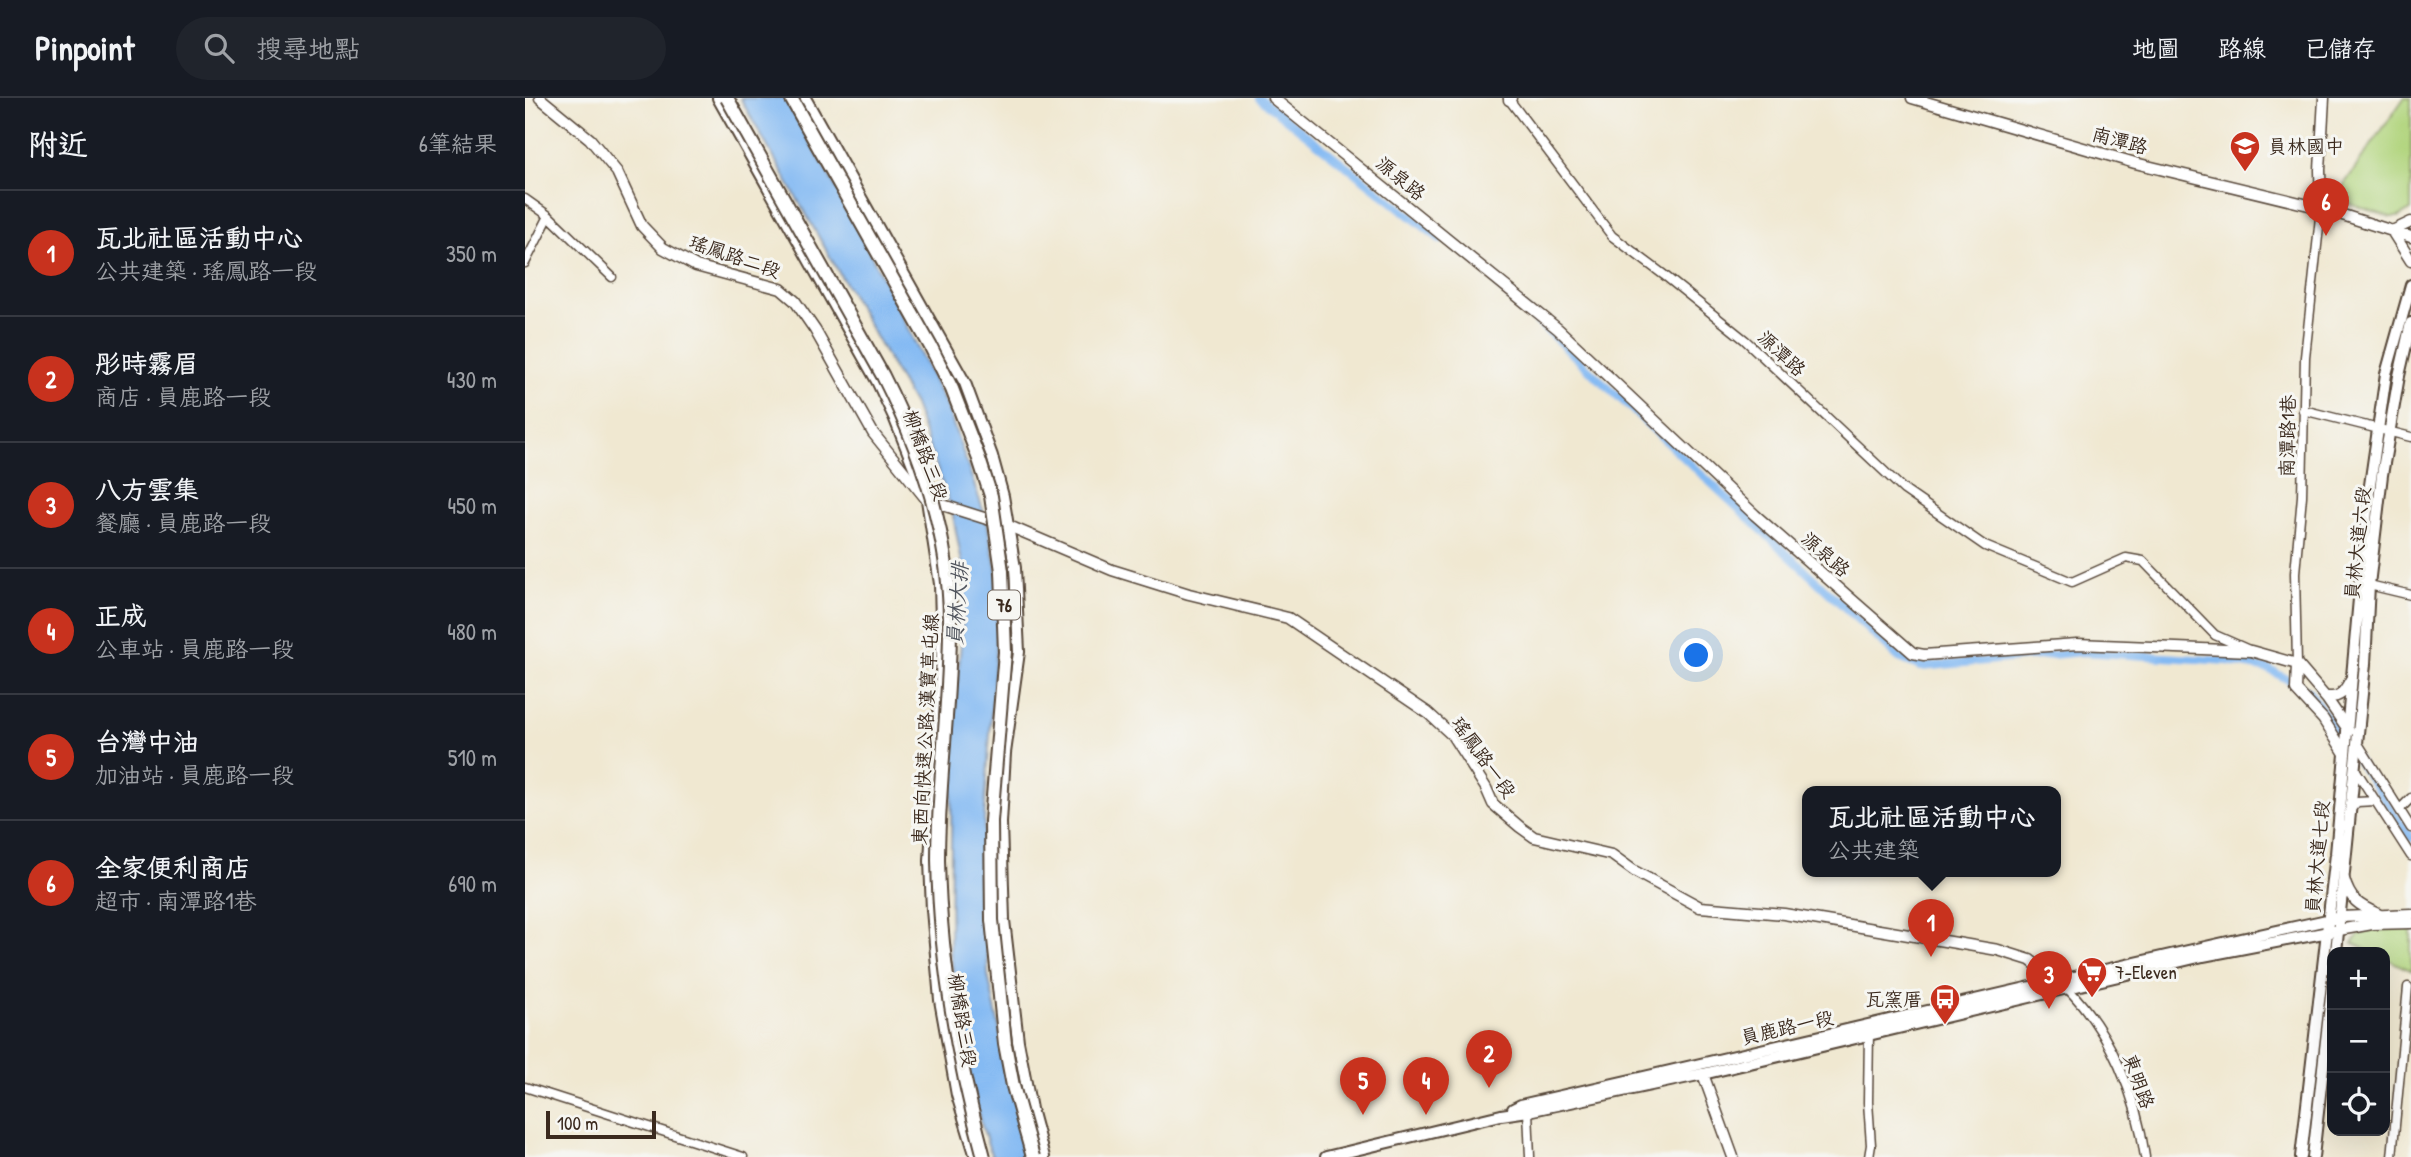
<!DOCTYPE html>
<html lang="zh-TW">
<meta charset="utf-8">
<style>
body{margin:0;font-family:"Patrick Hand","LXGW WenKai TC",sans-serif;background:#20242c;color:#f1f3f6}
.controls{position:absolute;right:21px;bottom:21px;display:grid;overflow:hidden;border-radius:14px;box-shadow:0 7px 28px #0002}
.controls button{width:63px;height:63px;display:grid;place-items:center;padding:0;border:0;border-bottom:2px solid #363941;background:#171b24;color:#f1f3f6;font:35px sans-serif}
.scale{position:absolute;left:21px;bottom:18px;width:110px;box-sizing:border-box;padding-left:7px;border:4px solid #3b2a1e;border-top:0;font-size:19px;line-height:24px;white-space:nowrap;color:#3b2a1e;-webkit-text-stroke:5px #f6f6f2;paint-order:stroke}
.you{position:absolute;left:1172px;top:558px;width:24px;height:24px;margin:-18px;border:5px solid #fff;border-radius:50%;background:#1a73e8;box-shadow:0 0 0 10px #1a73e833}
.badge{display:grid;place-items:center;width:46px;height:46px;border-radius:50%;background:#c8321e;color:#fff;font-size:23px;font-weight:700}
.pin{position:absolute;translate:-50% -58px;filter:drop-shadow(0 2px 4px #0008)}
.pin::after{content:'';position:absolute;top:37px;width:24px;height:21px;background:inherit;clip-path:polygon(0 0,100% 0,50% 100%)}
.popup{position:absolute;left:1277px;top:688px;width:259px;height:91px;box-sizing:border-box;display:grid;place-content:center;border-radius:14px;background:#171b24;filter:drop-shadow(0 2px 5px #0005);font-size:23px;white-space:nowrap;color:#9ea1a6}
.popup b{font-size:26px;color:#f1f3f6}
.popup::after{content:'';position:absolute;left:50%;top:100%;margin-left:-14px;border:14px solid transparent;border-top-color:#171b24}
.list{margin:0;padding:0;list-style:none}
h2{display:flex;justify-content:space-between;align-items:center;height:91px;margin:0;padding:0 28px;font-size:30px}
h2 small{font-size:23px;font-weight:400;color:#9ea1a6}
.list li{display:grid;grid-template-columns:46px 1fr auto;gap:21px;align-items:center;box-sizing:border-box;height:126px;padding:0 28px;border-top:2px solid #363941}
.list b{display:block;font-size:26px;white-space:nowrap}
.list p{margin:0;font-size:23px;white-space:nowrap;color:#9ea1a6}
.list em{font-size:23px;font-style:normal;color:#9ea1a6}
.icon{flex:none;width:38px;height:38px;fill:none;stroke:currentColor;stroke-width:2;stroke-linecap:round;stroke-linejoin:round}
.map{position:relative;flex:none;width:1886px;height:1059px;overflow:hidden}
header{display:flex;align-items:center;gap:42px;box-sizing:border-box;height:98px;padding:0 35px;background:#171b24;border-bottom:2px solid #363941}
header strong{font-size:33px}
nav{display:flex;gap:38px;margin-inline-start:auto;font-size:24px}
.search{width:490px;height:63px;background:#20242c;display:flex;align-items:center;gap:18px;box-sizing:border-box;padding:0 24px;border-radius:38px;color:#9ea1a6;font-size:26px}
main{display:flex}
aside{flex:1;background:#171b24}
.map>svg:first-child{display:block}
.green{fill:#b0d47c;stroke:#767f4d;stroke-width:2}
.water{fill:#84baf3;stroke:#607288;stroke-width:2}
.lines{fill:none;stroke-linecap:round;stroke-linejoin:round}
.canal{stroke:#84baf3;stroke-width:8}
.minor-casing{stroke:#564639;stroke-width:11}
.tertiary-casing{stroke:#564639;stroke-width:13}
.secondary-casing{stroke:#564639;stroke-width:14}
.minor{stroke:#fff;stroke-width:8}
.tertiary{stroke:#fff;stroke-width:10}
.secondary{stroke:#fff;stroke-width:10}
.trunk-bridge-casing{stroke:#564639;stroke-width:16;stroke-linecap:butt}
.trunk-bridge{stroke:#fff;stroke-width:12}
.labels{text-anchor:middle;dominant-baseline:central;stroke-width:6;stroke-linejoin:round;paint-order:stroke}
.shield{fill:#f6f6f2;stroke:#73675e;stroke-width:2}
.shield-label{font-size:18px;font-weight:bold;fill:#3b2a1e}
.street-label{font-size:19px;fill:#3b2a1e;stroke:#f6f6f2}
.poi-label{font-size:19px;fill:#3b2a1e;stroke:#f6f6f2;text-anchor:start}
.water-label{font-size:21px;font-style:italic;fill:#51555e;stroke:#f6f6f2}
</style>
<header>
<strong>Pinpoint</strong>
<div class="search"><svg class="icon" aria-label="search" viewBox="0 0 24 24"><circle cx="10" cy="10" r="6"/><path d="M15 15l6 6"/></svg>搜尋地點</div>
<nav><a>地圖</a><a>路線</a><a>已儲存</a></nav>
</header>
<main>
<aside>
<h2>附近<small>6筆結果</small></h2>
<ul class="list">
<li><span class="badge">1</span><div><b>瓦北社區活動中心</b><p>公共建築 · 瑤鳳路一段</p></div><em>350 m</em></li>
<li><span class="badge">2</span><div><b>彤時霧眉</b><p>商店 · 員鹿路一段</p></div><em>430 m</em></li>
<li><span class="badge">3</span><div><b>八方雲集</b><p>餐廳 · 員鹿路一段</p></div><em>450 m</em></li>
<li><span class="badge">4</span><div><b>正成</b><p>公車站 · 員鹿路一段</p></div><em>480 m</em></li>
<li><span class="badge">5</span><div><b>台灣中油</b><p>加油站 · 員鹿路一段</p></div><em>510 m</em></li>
<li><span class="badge">6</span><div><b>全家便利商店</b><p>超市 · 南潭路1巷</p></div><em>690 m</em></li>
</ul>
</aside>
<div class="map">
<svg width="1886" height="1059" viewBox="0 0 1886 1059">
<rect width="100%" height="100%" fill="#f6f6f2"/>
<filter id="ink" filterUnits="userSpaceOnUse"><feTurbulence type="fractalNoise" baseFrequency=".0143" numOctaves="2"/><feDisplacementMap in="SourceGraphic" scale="14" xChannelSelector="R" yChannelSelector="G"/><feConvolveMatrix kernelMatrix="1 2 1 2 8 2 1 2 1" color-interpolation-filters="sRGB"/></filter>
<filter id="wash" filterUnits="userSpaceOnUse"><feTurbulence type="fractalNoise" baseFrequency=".00686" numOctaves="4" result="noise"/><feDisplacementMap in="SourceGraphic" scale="28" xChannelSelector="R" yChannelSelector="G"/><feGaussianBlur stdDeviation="1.57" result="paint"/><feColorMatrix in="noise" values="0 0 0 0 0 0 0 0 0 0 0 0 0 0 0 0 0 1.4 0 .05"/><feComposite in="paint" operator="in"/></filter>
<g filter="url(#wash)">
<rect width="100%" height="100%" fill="#f0e8d1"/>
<!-- green -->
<path class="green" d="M1879,0h7v112l-13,7h-8l-56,-18z
M1848,831h38v42l-26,-13v-6h-13l-20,-9 7,-8z"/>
<!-- water -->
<path class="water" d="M215,0h45l61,107 101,202 40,114 13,67 -16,234 4,153 39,182h-35l-23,-71 -19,-135 2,-204 14,-163 -14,-74 -38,-105z"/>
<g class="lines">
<!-- canal -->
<path class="canal" d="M734,0l182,142
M973,187l401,373 22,9 162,-15 145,9 40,8 41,22 38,56
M1830,659l56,81"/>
</g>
</g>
<g filter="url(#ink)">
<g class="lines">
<!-- minor casing -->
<g class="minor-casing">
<path id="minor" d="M983,0l104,138 52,39 81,65 159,150 81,56 87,36 54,-24 17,3 72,74 34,15
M0,101l24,17 63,61
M0,165l24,-47
M1778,312l108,27
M1844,487l42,10
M1772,566l-2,-91 7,-77 3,-139 16,-149
M1832,644l54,86
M1830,671l56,87
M1875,711l11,-11
M1825,712l7,-8 18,-1
M1541,889c44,44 71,109 79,170
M0,989l218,70
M1003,1013l2,46
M1344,1059l2,-12 -3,-43 1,-71
M1867,1059l16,-170"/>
</g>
<!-- tertiary casing -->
<g class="tertiary-casing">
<path id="tertiary" d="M15,0l50,41 27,33 25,54 21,22 33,18 85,23 14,12 20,29 58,103 54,67 82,26 103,44 77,24 99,24 140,95 24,22 34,53 7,16 27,23 14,10 78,18 22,16 66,36 84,7 214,36 32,10 30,23
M748,0l285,231 197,186 158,138 11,2 153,-11 174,7 46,13 30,35 22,32
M1387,0l223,65 186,45 90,29
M984,2l2,-2
M1796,110l-1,-38 4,-72
M1886,124l-19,9 19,30
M1772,566l-1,26 27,29 21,33
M1801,599c15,1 18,-5 25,-18
M1819,781c6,21 14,26 34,35
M1816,819l70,-3
M1814,832l33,-6 39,-1
M1178,976l30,83"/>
</g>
<!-- secondary casing -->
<g class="secondary-casing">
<path id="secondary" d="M193,0l159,283 17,36 33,83 13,84 2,73 -12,204 2,49 8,90 17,95 19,62
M280,0l160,285 27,73 11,40 12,72 4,84 -14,101 -4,70 3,97 14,121 13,68 13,48
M1811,854l29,-288 4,-79 13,-110 17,-99 12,-53
M988,1011l8,-4c274,-61 546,-129 820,-188
M801,1059l175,-42 27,-4 175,-37 500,-118 136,-26
M1776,1059l35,-303 32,-355 18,-125 25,-89
M1788,1059l19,-170"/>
</g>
<!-- minor -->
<use href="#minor" class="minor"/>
<!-- tertiary -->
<use href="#tertiary" class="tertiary"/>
<!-- secondary -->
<use href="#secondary" class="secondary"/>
<!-- trunk-bridge casing -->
<g class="trunk-bridge-casing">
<path id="trunk-bridge" d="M202,0l156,278c38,75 66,156 67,242 1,81 -12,161 -12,242 2,102 19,199 46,297
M266,0l140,249 21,42 27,70 12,37 11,75 3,81 -14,169 1,99 13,124 8,42 20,71"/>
</g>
<!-- trunk-bridge -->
<use href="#trunk-bridge" class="trunk-bridge"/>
</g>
</g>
<!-- icons -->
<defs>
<g id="school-pin" transform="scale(1.575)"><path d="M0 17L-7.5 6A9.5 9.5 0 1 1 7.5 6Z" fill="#c8321e" stroke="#f6f6f2"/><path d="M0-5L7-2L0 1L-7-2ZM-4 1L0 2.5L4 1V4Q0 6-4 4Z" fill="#fff"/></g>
<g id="supermarket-pin" transform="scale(1.575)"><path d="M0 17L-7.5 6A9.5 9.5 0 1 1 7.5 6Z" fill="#c8321e" stroke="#f6f6f2"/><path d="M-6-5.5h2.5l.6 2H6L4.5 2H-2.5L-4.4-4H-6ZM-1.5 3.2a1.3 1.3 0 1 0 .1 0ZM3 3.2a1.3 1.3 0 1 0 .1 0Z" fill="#fff"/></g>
<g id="bus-pin" transform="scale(1.575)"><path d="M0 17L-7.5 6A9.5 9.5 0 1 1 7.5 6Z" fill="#c8321e" stroke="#f6f6f2"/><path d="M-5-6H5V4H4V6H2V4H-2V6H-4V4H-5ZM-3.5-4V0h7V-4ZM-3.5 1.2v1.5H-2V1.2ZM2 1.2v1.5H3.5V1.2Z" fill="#fff"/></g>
</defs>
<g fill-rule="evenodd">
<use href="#school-pin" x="1720" y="48"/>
<use href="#supermarket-pin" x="1567" y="874"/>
<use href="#bus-pin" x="1420" y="901"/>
</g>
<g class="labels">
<!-- shield labels -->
<rect class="shield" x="463" y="492.5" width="32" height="29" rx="5"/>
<g class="shield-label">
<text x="479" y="507">76</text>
</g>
<!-- street labels -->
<g class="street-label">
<text transform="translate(1595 42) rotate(15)">南潭路</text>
<text transform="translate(876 80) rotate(39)">源泉路</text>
<text transform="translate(210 158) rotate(19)">瑤鳳路二段</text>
<text transform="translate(1257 255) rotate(43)">源潭路</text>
<text transform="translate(1762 338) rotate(-89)">南潭路1巷</text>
<text transform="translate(401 357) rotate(70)">柳橋路三段</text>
<text transform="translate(1832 445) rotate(-84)">員林大道六段</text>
<text transform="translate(1301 456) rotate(41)">源泉路</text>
<text transform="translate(400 631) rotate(-87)">東西向快速公路 漢寶草屯線</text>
<text transform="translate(959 659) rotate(54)">瑤鳳路一段</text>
<text transform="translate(1792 759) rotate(-85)">員林大道七段</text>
<text transform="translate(438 922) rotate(81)">柳橋路三段</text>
<text transform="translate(1262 929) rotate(-13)">員鹿路一段</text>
<text transform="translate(1614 983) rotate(70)">東明路</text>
</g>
<!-- poi labels -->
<g class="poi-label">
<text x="1743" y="48">員林國中</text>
<text x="1590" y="874">7-Eleven</text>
<text x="1397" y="901" text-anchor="end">瓦窯厝</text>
</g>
<!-- water labels -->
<g class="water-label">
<text transform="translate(432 506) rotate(-86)">員林大排</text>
</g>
</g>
</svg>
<div class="controls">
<button>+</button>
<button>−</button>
<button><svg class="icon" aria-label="locate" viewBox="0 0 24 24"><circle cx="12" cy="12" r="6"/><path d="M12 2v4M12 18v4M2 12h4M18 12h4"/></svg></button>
</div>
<div class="scale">100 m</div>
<div class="you"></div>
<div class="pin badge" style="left:1406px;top:859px">1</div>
<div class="popup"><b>瓦北社區活動中心</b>公共建築</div>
<div class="pin badge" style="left:964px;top:990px">2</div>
<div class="pin badge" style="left:1524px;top:911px">3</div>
<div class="pin badge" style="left:901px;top:1017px">4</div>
<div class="pin badge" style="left:838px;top:1017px">5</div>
<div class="pin badge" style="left:1801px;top:138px">6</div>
</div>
</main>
